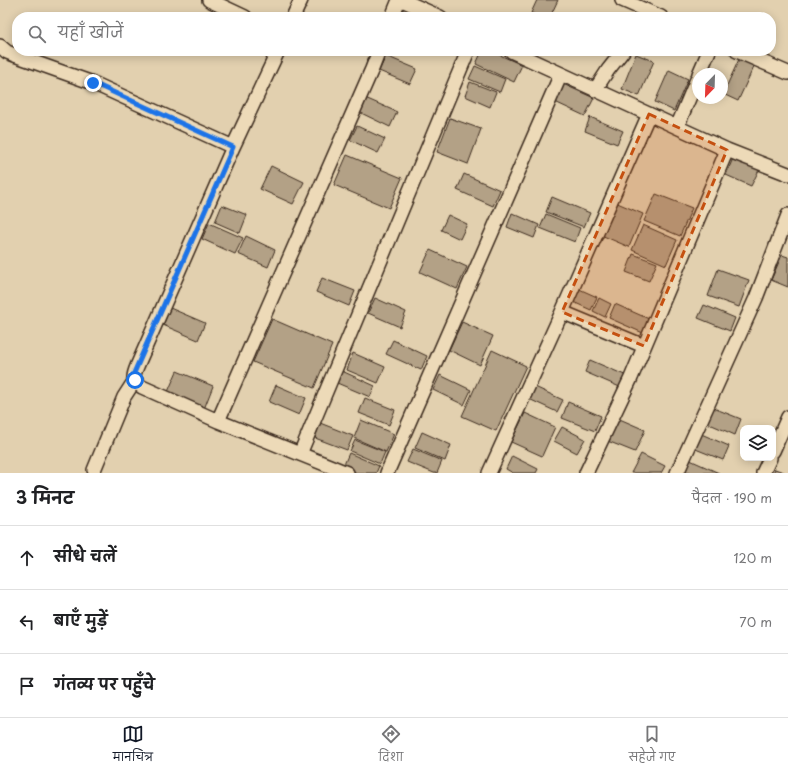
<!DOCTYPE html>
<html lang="hi">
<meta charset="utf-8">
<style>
body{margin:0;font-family:"Playpen Sans","Playpen Sans Deva",sans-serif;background:#f6f6f6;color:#202124}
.controls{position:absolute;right:12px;bottom:12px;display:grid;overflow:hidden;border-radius:8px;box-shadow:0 2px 10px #0003}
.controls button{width:36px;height:36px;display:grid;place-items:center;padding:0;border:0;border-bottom:1px solid #e0e0e0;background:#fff;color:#202124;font:20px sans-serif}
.compass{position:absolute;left:692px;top:68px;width:36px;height:36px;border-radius:50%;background:#fff;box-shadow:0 2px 10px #0003;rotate:203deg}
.stop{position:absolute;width:12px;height:12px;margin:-9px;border:3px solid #1a73e8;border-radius:50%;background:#fff}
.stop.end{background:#1a73e8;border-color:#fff;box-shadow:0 1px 4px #0008}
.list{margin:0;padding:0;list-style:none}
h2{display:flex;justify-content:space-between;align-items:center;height:52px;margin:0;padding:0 16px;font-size:17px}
h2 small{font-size:13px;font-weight:400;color:#757577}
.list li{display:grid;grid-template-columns:26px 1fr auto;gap:12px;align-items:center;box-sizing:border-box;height:64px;padding:0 16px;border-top:1px solid #e0e0e0}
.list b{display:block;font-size:15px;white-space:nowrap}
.list em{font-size:13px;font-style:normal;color:#757577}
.icon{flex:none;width:22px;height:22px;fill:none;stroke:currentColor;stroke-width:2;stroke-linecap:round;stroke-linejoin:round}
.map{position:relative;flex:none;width:788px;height:473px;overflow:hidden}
.search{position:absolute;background:#fff;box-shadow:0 2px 10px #0003;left:12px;right:12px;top:12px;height:44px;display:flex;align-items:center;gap:10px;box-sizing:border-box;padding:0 14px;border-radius:16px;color:#757577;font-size:15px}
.sheet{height:244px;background:#fff}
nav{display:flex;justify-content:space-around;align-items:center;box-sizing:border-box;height:56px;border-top:1px solid #e0e0e0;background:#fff;font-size:11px;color:#757577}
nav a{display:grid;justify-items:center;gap:2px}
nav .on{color:#111827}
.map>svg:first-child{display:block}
.building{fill:#b3a186;stroke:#3b2a1e}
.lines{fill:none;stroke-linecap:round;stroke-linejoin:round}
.minor-casing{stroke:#3b2a1e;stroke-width:16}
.minor{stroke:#eddab8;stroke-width:13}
.route{stroke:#1a73e8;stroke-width:5}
.marked{fill:#c55010;fill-opacity:0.2;stroke:#c55010;stroke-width:3;stroke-dasharray:8 5;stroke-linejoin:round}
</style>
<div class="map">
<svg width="788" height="473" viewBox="0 0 788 473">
<rect width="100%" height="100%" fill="#e2d0af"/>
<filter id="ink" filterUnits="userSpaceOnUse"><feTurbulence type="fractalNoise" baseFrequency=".025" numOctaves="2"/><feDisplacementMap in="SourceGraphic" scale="8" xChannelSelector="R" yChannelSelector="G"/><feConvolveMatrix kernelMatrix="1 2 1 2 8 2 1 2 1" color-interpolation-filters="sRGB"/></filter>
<g filter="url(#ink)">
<!-- building -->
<path class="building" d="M537,0h21l-8,17h-9l-10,-4z
M400,11l14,6h-16z
M482,51h9l31,14 -8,17 -38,-18z
M636,54l18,7 -15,35 -17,-7z
M386,56l31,13 -7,15 -31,-13z
M740,57l15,7 -17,37 -15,-7z
M475,66l30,13 -5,13 -31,-13z
M669,70l19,9 -14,32 -19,-9z
M470,82l26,10 -6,15 -25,-11z
M563,84l31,14 -9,18 -30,-14z
M363,97l34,15 -7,15 -33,-16z
M590,117l33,14 -6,13 -32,-13z
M450,118l31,11 -13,35 -31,-12z
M357,126l28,13 -7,14 -28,-13z
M347,155l55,23 -13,30 -55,-23z
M734,156l26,12 -9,18 -25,-11z
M271,166l33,16 -11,22 -33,-15z
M464,174l36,16 -7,16 -36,-16z
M656,194l36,14 -12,28 -36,-15z
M552,197l38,16 -6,14 -38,-15z
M615,202l28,12 -14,33 -28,-12z
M222,205l25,10 -7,18 -25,-11z
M512,213l27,12 -5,13 -27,-11z
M546,214l34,14 -5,14 -35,-14z
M448,215l19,9 -7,15 -19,-9z
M209,223l34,15 -8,16 -33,-15z
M643,225l34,15 -11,25 -34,-15z
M246,236l29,14 -7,17 -30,-13z
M430,250l37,17 -10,22 -37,-17z
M633,254l24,9 -8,18 -23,-9z
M782,255l6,2v30l-17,-7z
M718,269l31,11 -10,27 -31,-11z
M322,278l33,13 -6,15 -33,-14z
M577,288l20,9 -6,13 -20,-9z
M375,298l31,14 -6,15 -32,-14z
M599,298l12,6 -6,13 -12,-6z
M615,304l34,15 -6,14 -34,-15z
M704,305l31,13 -5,13 -32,-13z
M170,308l35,15 -7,17 -35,-15z
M272,319l60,26 -18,43 -61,-26z
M462,322l31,14 -13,29 -31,-15z
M393,340l34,16 -6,14 -35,-16z
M492,350l34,16 -30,65 -34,-15z
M353,353l32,14 -7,16 -31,-13z
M590,360l37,16 -5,12 -37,-16z
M177,371l36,15 -9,23 -37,-15z
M342,371l33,15 -5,11 -33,-14z
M440,375l31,15 -7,15 -31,-15z
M276,385l30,13 -7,17 -30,-13z
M535,387l28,13 -6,12 -28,-13z
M365,398l30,12 -6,15 -30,-12z
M568,402l33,14 -6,15 -33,-13z
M711,407l30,12 -6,16 -30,-13z
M525,413l30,14 -13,29 -31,-14z
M615,417l30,13 -10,22 -30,-12z
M361,420l33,14 -8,18 -32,-14z
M320,423l33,13 -6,14 -32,-12z
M562,427l23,12 -8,14 -23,-12z
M422,432l29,13 -6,16 -30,-13z
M699,433l30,13 -6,14 -30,-12z
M355,440l30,12 -5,12 -30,-13z
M413,449l29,12 -5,12h-3l-27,-11z
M349,453l30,13 -3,7h-19l-14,-6z
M641,454l24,12 -4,7h-30z
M512,456l26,13 -2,4h-23l-7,-4z
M690,460l29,13h-34z
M775,469l11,4h-13z"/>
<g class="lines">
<!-- minor casing -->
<g class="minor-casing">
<path id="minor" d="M209,0l36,17
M402,0l38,17
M622,0l39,17
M293,17l8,-17
M392,17l7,-17
M0,46l7,6 10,4 76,27 140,64
M278,51l-45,96 -95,217c-5,12 -7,15 4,23l76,34 129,52
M511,51l216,99 61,24
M737,51l51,22
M699,74l10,-23
M595,90l13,-20 15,-19
M677,127l21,-50
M562,312l82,34
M218,421l154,-352 7,-18
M773,451l15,-34
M300,454l168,-403
M94,470l30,-73 11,-17
M387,473l174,-399
M489,473l73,-161 87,-198
M586,473l45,-95 96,-228
M677,473l79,-175 32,-83
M763,473l7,-15"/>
</g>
<!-- minor -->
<use href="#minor" class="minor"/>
</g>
</g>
<g class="lines" filter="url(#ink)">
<!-- route -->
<path class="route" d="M93,83l140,64 -99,226 -1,5 2,2"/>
</g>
<!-- marked area -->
<path class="marked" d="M649,114l78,36 -83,196 -82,-34z"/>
</svg>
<div class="controls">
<button><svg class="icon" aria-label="layers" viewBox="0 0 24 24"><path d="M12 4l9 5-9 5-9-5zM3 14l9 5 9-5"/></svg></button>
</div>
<svg class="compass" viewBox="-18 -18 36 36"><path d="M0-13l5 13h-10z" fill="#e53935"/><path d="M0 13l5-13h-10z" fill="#757577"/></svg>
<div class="stop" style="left:135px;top:380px"></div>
<div class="stop end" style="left:93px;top:83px"></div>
<div class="search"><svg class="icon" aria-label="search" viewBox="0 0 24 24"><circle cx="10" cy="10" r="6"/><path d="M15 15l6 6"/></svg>यहाँ खोजें</div>
</div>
<section class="sheet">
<h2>3 मिनट<small>पैदल · 190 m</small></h2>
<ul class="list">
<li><svg class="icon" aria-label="ahead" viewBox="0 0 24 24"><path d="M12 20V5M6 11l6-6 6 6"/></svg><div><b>सीधे चलें</b></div><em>120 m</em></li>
<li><svg class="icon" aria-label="left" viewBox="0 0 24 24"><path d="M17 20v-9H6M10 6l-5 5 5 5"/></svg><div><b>बाएँ मुड़ें</b></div><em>70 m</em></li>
<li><svg class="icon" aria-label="arrive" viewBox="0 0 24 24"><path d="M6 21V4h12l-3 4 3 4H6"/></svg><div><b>गंतव्य पर पहुँचे</b></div></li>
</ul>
</section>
<nav>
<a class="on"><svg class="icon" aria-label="map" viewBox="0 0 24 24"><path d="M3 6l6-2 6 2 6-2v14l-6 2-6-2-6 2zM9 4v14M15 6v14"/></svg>मानचित्र</a>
<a><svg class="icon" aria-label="directions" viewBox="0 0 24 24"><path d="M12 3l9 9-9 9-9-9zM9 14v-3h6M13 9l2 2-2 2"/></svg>दिशा</a>
<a><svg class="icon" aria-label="saved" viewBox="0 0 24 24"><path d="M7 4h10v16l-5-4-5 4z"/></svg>सहेजे गए</a>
</nav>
